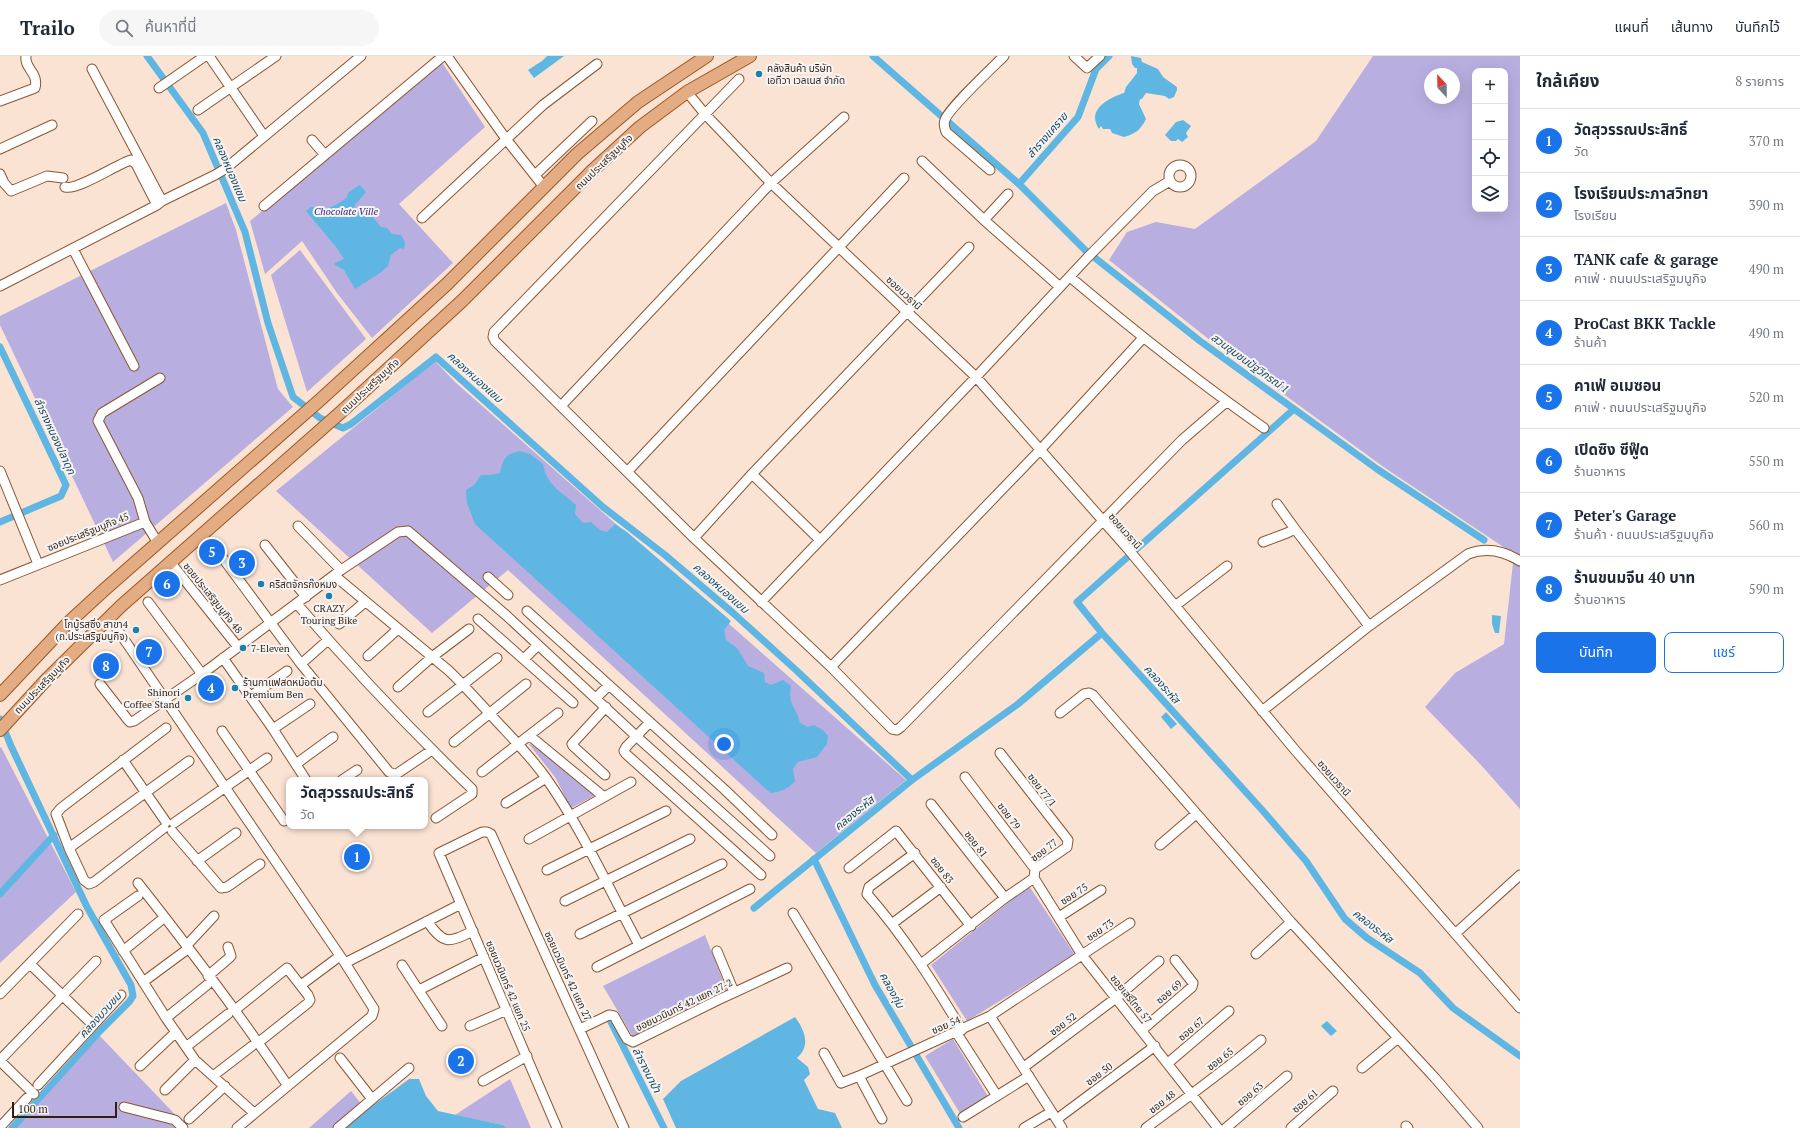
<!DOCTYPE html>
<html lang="th">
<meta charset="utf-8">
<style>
body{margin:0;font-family:"PT Serif","Noto Sans Thai",serif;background:#f6f6f7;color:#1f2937}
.controls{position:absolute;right:12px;top:12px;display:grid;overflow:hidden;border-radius:8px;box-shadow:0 4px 16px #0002}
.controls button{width:36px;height:36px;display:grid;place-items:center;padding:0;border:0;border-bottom:1px solid #e0e1e3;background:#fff;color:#1f2937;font:20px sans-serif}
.compass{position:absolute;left:1424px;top:12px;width:36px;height:36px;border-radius:50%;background:#fff;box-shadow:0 4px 16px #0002;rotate:338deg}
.scale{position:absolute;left:12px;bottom:10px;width:105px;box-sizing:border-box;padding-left:4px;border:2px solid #341e0f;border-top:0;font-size:11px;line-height:14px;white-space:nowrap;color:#341e0f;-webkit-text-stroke:3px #f5f5f5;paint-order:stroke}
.you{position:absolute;left:724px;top:688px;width:14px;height:14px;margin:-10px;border:3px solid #fff;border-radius:50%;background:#1a73e8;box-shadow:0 0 0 6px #1a73e833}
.badge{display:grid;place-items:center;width:26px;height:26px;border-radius:50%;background:#1a73e8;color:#fff;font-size:13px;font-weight:700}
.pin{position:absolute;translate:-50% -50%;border:2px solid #fff;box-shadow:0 1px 4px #0006}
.popup{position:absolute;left:286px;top:721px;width:142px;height:52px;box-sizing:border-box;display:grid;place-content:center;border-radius:8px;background:#fff;filter:drop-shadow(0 1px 3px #0005);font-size:13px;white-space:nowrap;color:#747a83}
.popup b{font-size:15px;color:#1f2937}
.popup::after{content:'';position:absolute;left:50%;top:100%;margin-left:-8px;border:8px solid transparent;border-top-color:#fff}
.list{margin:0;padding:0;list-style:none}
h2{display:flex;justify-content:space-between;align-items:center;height:52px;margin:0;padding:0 16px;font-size:17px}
h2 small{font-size:13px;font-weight:400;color:#747a83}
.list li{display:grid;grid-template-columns:26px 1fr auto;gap:12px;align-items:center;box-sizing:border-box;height:64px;padding:0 16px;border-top:1px solid #e0e1e3}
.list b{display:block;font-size:15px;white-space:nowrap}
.list p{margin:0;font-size:13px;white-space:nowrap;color:#747a83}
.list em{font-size:13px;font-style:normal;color:#747a83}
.actions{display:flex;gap:8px;padding:12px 16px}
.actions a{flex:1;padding:9px 0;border:1px solid #1a73e8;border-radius:8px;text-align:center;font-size:14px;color:#1a73e8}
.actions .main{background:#1a73e8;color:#fff}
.icon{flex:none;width:22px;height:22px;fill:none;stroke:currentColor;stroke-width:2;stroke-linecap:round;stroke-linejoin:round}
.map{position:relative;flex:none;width:1520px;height:1072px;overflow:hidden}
header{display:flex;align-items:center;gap:24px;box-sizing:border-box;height:56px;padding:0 20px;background:#fff;border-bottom:1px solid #e0e1e3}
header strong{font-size:19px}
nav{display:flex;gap:22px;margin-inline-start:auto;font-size:14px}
.search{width:280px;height:36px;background:#f6f6f7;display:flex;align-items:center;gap:10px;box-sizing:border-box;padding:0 14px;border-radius:22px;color:#747a83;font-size:15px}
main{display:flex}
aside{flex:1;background:#fff}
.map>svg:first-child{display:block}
.green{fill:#b8aee0;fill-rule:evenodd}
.water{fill:#60b6e2}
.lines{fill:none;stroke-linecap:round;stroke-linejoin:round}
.canal{stroke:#60b6e2;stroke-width:7}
.minor-casing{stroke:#895532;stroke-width:11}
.major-casing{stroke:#9b5724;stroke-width:14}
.minor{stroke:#fff;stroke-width:9}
.major{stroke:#e4ac82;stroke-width:12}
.poi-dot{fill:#1d7fab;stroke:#f5f5f5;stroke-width:1.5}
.labels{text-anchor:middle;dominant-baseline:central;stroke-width:4;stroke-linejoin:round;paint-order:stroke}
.poi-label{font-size:10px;fill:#341e0f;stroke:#f5f5f5;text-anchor:start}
.street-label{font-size:10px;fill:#341e0f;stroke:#f5f5f5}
.park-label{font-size:10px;font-style:italic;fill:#381b6e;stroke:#f5f5f5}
.water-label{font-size:11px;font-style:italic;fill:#214659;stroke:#f5f5f5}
</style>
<header>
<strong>Trailo</strong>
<div class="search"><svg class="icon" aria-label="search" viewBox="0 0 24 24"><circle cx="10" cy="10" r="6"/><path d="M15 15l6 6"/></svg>ค้นหาที่นี่</div>
<nav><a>แผนที่</a><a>เส้นทาง</a><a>บันทึกไว้</a></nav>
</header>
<main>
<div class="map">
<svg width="1520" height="1072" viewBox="0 0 1520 1072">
<rect width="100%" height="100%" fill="#fbe3d4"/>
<!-- green -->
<path class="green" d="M1373,0h147v753l-39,-44 -56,-58 30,-34 49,-29 10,-90 -129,-86 -169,-123 -107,-85 18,-28 29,-10 39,7 121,-88zM1475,15h30v138h-30zM1430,18h24v24h-24z
M441,5l44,66 -86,77 54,59 -81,75 -35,-45 -35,-52 -37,33 -15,-53z
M226,147l10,27 42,159 15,18 -180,155 -113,-237v-9z
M300,194l66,89 -59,53 -36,-117z
M435,305l20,21 451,398 -90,73 -308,-283 -76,63 -156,-142z
M528,687l16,9 54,42 -27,14 -16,-31z
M1,691l75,145 -76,71v-215z
M1029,830l46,69 -108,66 -36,-56z
M705,879l22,56 -94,46 -30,-51z
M98,978l90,94h-173z
M953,983l36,59 -28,17 -36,-59z
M510,1023l21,49h-25l-3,-3 -48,-10z
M351,1035l15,19 -21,18h-36z"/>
<!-- water -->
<path class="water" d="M547,0h17l-30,22 -6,-8 14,-9z
M1131,0l10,2 1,4 16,7 5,8 14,10v3l-3,7 -5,2 -4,-3 -19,-3 -4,6h-2l-1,5 7,15c-5,10 -10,15 -22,18l-12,-4 -2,-4h-7l-2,-3 -2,3c-13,-19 9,-31 25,-36l2,-6 11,-14v-5h-2l-3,-4z
M1183,64l8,6 -5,7 2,4 -6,5 -4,-3 -2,2h-5l-6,-6 11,-13z
M360,129l6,7 -11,13 -1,5 17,5 10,12 6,1 5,6 9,1 4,7 -1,7 -4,-1 -9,7 -3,11 -8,7 -25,16 -11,-19 -9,-5v-2l9,-4 -8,-12 -30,-36 5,-4 15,2 10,-4 10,-7 3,-6z
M520,395l10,3 13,10c4,22 18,27 33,41l-1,9 8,9 8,-1 9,8 7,2 8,-8 12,8 104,89 -7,9 2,10 11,8 11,18 16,7 1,9 6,3 12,-5 8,6c-4,19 6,21 9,37l8,4 6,-2 9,5 5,6 -1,8 -10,13 -19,5 -5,7 2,12c-7,8 -13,10 -24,12l-4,-3 -292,-266 -8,-21 -1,-13 8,-5 7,-10h10l9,-2c3,-14 5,-19 20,-22z
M1492,559l9,1 -2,17h-4l-3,-9z
M1166,656l11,12 -6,5 -10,-12z
M795,961c10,14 16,28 2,41l11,9 2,7 -6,6 14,29 17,4 7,15h-166l-13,-29 18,-18z
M1327,965l10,10 -6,5 -10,-10z
M409,1023h10l7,17 12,15 65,14 3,3h-161c20,-18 43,-33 64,-49z"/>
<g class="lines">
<!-- canal -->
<path class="canal" d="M147,0l56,77 42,99 23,91 25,74 27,21 23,10 8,-4 85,-67 167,150 62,48 68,58 64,58 115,109
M873,0l146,128 66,66 115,91 177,128 107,71
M1019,128l59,-67 18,-48 13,-13
M0,291l66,138 -5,11 -61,26
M1102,577l-25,-31 217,-193
M0,663l11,27 76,161 44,78 2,11 -4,6 -29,29 -88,97
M814,803l61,126 84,143
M0,838l54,-59
M754,852l158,-128 106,-76 84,-71 161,178 43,50 39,58 22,19 53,35 33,35 67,48
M611,966l53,106"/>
<!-- minor casing -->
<g class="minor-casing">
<path id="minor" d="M209,0l55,80
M447,0l59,83 38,48
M1074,0l13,12 13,-12
M92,13l70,132
M739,23l-245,253 -1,5 2,4 199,197 137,129 61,62 5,1 4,-3 281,-287 44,-38
M159,32l46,-32
M687,36l18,22 66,69 205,194 152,172 167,201 225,258
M0,45l35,-13c4,-16 -11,-19 -9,-32
M198,54l78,-54
M312,84l13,15
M0,93l52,-24
M922,105l62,59 76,67
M1169 120a11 11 0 1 1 22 0a11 11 0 1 1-22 0Z
M990,114l-44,-38c-1,-4 -3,-7 -1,-12 3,-11 48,-53 59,-64
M0,118l4,9 7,8 36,-15 16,2
M535,119l57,-54
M65,131c12,4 52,-23 66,-27l5,4 21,41
M264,150l179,-150
M422,162l121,-113 54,-41
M984,164l24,-26
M73,193l61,117
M1070,221c63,53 127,104 194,151
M0,230l157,-81 5,-4 53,-26 10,-6 136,-113
M561,350l210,-223 73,-66
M0,415l38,93
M628,415l276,-293
M752,418l68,66
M1277,448l18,25
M298,470l43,44
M694,482l58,-64 217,-227
M1263,486l24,-9 8,-4 74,97
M158,487l-13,-21 -7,-24 -40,-77 4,-8 58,-35
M265,489l41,52
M219,497l82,111 88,108 5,2 4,-1 34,-23
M171,507l67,84
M335,520l113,94c15,14 28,29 42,44 19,21 39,40 56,64 36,51 63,111 93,167
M488,521l20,18
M0,524l145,-58
M148,546l54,72
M761,546l215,-225 112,-120 65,-66 17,-10
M297,548c55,64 114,126 175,185v5l-36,24
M1175,550l52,-40
M527,555l197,178 48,46
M478,563l95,84
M339,568l26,-22
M115,570l230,337 29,46 -2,7 -135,112
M368,600l30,-27
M223,602l50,71 33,51
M524,603l14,-14
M301,608l27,-24
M831,611l210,-218 102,-111
M100,628l28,36 2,2 4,-1 68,-47 139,-104 57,-38 10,-1 99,85 129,120 134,120
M398,631l34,-30 37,-28
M251,640l36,-25
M596,642l13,-13
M1262,655l107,-85 99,-72c18,-7 36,-3 52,7
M428,656l69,-54
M1060,657l24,-19 5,-1 4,2 198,227 144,156 43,50
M650,666l-24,25 -2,4 2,3 135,121
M273,673l37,-25
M222,675l62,90
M530,680l74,61
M454,686l72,-58
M1000,697l68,87 -1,7 -32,22 -1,9
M123,704l43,62
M296,708l37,-27
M482,716l76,-59
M605,719l-32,-29 -1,-2 34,-37
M965,721l70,92
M342,724l15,-10
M506,747l40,-25
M931,748l74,94
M174,767l93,-65
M164,772l-70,54 -5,2 -5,-4 -15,-32 -13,-34 5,-6 105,-80
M172,775l49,57 6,-1 33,-23
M529,783l102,-57
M1160,789l36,-31
M69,792l120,-87
M915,797l-46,34 -2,7c37,42 66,88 95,136
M197,805l39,-28
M849,812l47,-37 75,95
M547,814l119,-59
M1034,822l48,77 136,173
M138,827c52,66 103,133 150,203
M138,840l-34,24 62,98
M565,845l125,-62
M793,857l114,188
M1059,861l42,-27
M427,865c17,24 21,22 46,10
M893,867l48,-36
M1456,877l64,-58
M580,878l142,-70
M187,889l27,-29
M123,895l37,-30
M717,895l17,41
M1256,898l35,-32
M345,907l116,-59
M30,908l63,61
M921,908l84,-66 29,-20
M402,909l40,61
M597,911l153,-78
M208,920l21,-18 2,-2 -3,-9
M143,926l42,-31
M207,929l-41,33 29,42 59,53
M301,929l39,-29
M419,934l65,-33
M0,938l78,-80
M235,954l52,-42 21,27 2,5 -2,3 -49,39
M990,960l72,112
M470,970l37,-16
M580,973l29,-14 5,1 13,23 6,3 85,-42 69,-32
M1142,974l50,-43 1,-4 -18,-23
M956,976l41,64
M186,991l42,-33
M824,997l17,30 18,-7 131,-60 140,-93
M340,1002l32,41
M0,1004l96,-99
M0,1005l34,33
M1168,1007l61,-52
M140,1010l36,-34
M1024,1011l92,-69 43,-37
M1362,1012l36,-30
M213,1020l39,-30
M859,1020l23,43
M483,1025l44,-25
M38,1029l83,-90
M165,1034l30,-30
M124,1051l51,13 8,8
M963,1061l66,-41
M189,1063l36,-33
M1057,1063l98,-73
M1406,1070l2,2
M0,1071l27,-29
M338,1072l71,-60
M557,1072l-118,-275 43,-21h5l4,2 133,294
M1024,1072l27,-16
M1146,1072c39,-29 78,-57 115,-88
M1226,1072l61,-52
M1291,1072l42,-37"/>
</g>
<!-- major casing -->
<g class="major-casing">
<path id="major" d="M0,639l67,-71 37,-34 216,-190 127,-116 130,-130 61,-52 69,-46
M0,674l46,-50 75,-74 220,-194 121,-111 130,-130 48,-44 47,-35 63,-36"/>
</g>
<!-- minor -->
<use href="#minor" class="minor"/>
<!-- major -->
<use href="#major" class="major"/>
</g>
<!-- markers -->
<g class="poi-dot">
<circle cx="759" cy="18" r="4"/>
<circle cx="261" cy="528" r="4"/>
<circle cx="329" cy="540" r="4"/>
<circle cx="136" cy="574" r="4"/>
<circle cx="243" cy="592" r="4"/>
<circle cx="235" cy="632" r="4"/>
<circle cx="188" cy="642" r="4"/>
</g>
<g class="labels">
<!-- poi labels -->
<g class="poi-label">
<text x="767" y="12">คลังสินค้า บริษัท<tspan x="767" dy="12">เอทีวา เวลเนส จำกัด</tspan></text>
<text x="269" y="528">คริสตจักรก๊งหมง</text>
<text x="329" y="552" text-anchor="middle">CRAZY<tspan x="329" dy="12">Touring Bike</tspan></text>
<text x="128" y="568" text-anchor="end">โกบู้รสซิ่ง สาขา4<tspan x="128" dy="12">(ถ.ประเสริฐมนูกิจ)</tspan></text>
<text x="251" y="592">7-Eleven</text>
<text x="243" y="626">ร้านกาแฟสดหม้อต้ม<tspan x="243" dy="12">Premium Ben</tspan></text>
<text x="180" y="636" text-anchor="end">Shinori<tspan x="180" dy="12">Coffee Stand</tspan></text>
</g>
<!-- street labels -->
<g class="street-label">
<text transform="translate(604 106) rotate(-44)">ถนนประเสริฐมนูกิจ</text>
<text transform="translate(904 237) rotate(43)">ซอยนวธานี</text>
<text transform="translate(370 330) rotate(-43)">ถนนประเสริฐมนูกิจ</text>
<text transform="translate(1125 475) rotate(49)">ซอยนวธานี</text>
<text transform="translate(88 476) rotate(-22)">ซอยประเสริฐมนูกิจ 45</text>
<text transform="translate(213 542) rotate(51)">ซอยประเสริฐมนูกิจ 48</text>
<text transform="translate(42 629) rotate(-46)">ถนนประเสริฐมนูกิจ</text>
<text transform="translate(1334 722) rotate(49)">ซอยนวธานี</text>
<text transform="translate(1042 734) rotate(52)">ซอย 77/1</text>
<text transform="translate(1009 760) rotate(53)">ซอย 79</text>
<text transform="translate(976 788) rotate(52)">ซอย 81</text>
<text transform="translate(1044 794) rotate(-37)">ซอย 77</text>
<text transform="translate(942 814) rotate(52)">ซอย 83</text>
<text transform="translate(1074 838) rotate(-33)">ซอย 75</text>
<text transform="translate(1100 874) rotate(-34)">ซอย 73</text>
<text transform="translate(568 920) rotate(65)">ซอยนวมินทร์ 42 แยก 27</text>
<text transform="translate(508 930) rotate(67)">ซอยนวมินทร์ 42 แยก 25</text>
<text transform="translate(1169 936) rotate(-41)">ซอย 69</text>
<text transform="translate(1131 943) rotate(51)">ซอยเสรีไทย 57</text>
<text transform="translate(684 949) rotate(-26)">ซอยนวมินทร์ 42 แยก 27-2</text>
<text transform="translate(1063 968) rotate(-37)">ซอย 52</text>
<text transform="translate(946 969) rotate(-24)">ซอย 54</text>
<text transform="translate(1191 973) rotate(-40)">ซอย 67</text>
<text transform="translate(1220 1003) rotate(-38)">ซอย 65</text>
<text transform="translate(1099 1018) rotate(-37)">ซอย 50</text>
<text transform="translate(1250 1038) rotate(-40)">ซอย 63</text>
<text transform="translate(1305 1045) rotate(-41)">ซอย 61</text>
<text transform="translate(1162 1046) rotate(-38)">ซอย 48</text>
</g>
<!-- park labels -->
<g class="park-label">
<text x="346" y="155">Chocolate Ville</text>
</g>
<!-- water labels -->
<g class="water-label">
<text transform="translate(1047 79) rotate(-49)">ลำรางแคราย</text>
<text transform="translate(230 113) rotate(67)">คลองหนองแขม</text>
<text transform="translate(1250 307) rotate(36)">สวนชุมชนปัฐวิกรณ์ 1</text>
<text transform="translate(475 321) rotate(42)">คลองหนองแขม</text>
<text transform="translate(55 380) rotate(65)">ลำรางหนองปลาดุก</text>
<text transform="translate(721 532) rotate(41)">คลองหนองแขม</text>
<text transform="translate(1162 628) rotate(48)">คลองระหัส</text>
<text transform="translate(854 757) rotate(-39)">คลองระหัส</text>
<text transform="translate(1373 870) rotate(38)">คลองระหัส</text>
<text transform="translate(892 934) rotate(61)">คลองกุ่ม</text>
<text transform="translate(100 959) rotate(-48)">คลองบวบขม</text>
<text transform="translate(647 1014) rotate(63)">ลำรางนาป่า</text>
</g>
</g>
</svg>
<div class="controls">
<button>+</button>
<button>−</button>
<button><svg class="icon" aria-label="locate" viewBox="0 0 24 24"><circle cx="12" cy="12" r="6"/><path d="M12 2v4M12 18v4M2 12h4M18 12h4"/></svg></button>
<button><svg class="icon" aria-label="layers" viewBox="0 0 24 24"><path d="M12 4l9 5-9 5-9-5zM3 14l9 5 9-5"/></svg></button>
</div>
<svg class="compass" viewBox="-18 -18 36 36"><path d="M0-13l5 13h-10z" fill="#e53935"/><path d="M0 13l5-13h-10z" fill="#747a83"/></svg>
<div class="scale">100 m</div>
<div class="you"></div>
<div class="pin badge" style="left:357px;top:801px">1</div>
<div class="popup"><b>วัดสุวรรณประสิทธิ์</b>วัด</div>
<div class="pin badge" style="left:461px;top:1005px">2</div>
<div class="pin badge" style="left:242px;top:507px">3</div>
<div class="pin badge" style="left:211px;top:632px">4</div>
<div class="pin badge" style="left:212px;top:496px">5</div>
<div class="pin badge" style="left:167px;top:528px">6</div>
<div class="pin badge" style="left:149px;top:596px">7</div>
<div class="pin badge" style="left:106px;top:610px">8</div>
</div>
<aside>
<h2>ใกล้เคียง<small>8 รายการ</small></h2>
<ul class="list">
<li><span class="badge">1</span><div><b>วัดสุวรรณประสิทธิ์</b><p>วัด</p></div><em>370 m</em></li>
<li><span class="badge">2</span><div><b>โรงเรียนประภาสวิทยา</b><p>โรงเรียน</p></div><em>390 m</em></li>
<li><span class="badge">3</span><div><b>TANK cafe &amp; garage</b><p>คาเฟ่ · ถนนประเสริฐมนูกิจ</p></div><em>490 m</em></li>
<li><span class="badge">4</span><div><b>ProCast BKK Tackle</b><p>ร้านค้า</p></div><em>490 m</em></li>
<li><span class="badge">5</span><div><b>คาเฟ่ อเมซอน</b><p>คาเฟ่ · ถนนประเสริฐมนูกิจ</p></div><em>520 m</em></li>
<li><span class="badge">6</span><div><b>เปิดซิง ซีฟู๊ด</b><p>ร้านอาหาร</p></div><em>550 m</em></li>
<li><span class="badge">7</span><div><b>Peter's Garage</b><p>ร้านค้า · ถนนประเสริฐมนูกิจ</p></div><em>560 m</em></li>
<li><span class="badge">8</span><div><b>ร้านขนมจีน 40 บาท</b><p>ร้านอาหาร</p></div><em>590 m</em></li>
</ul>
<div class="actions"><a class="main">บันทึก</a><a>แชร์</a></div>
</aside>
</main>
